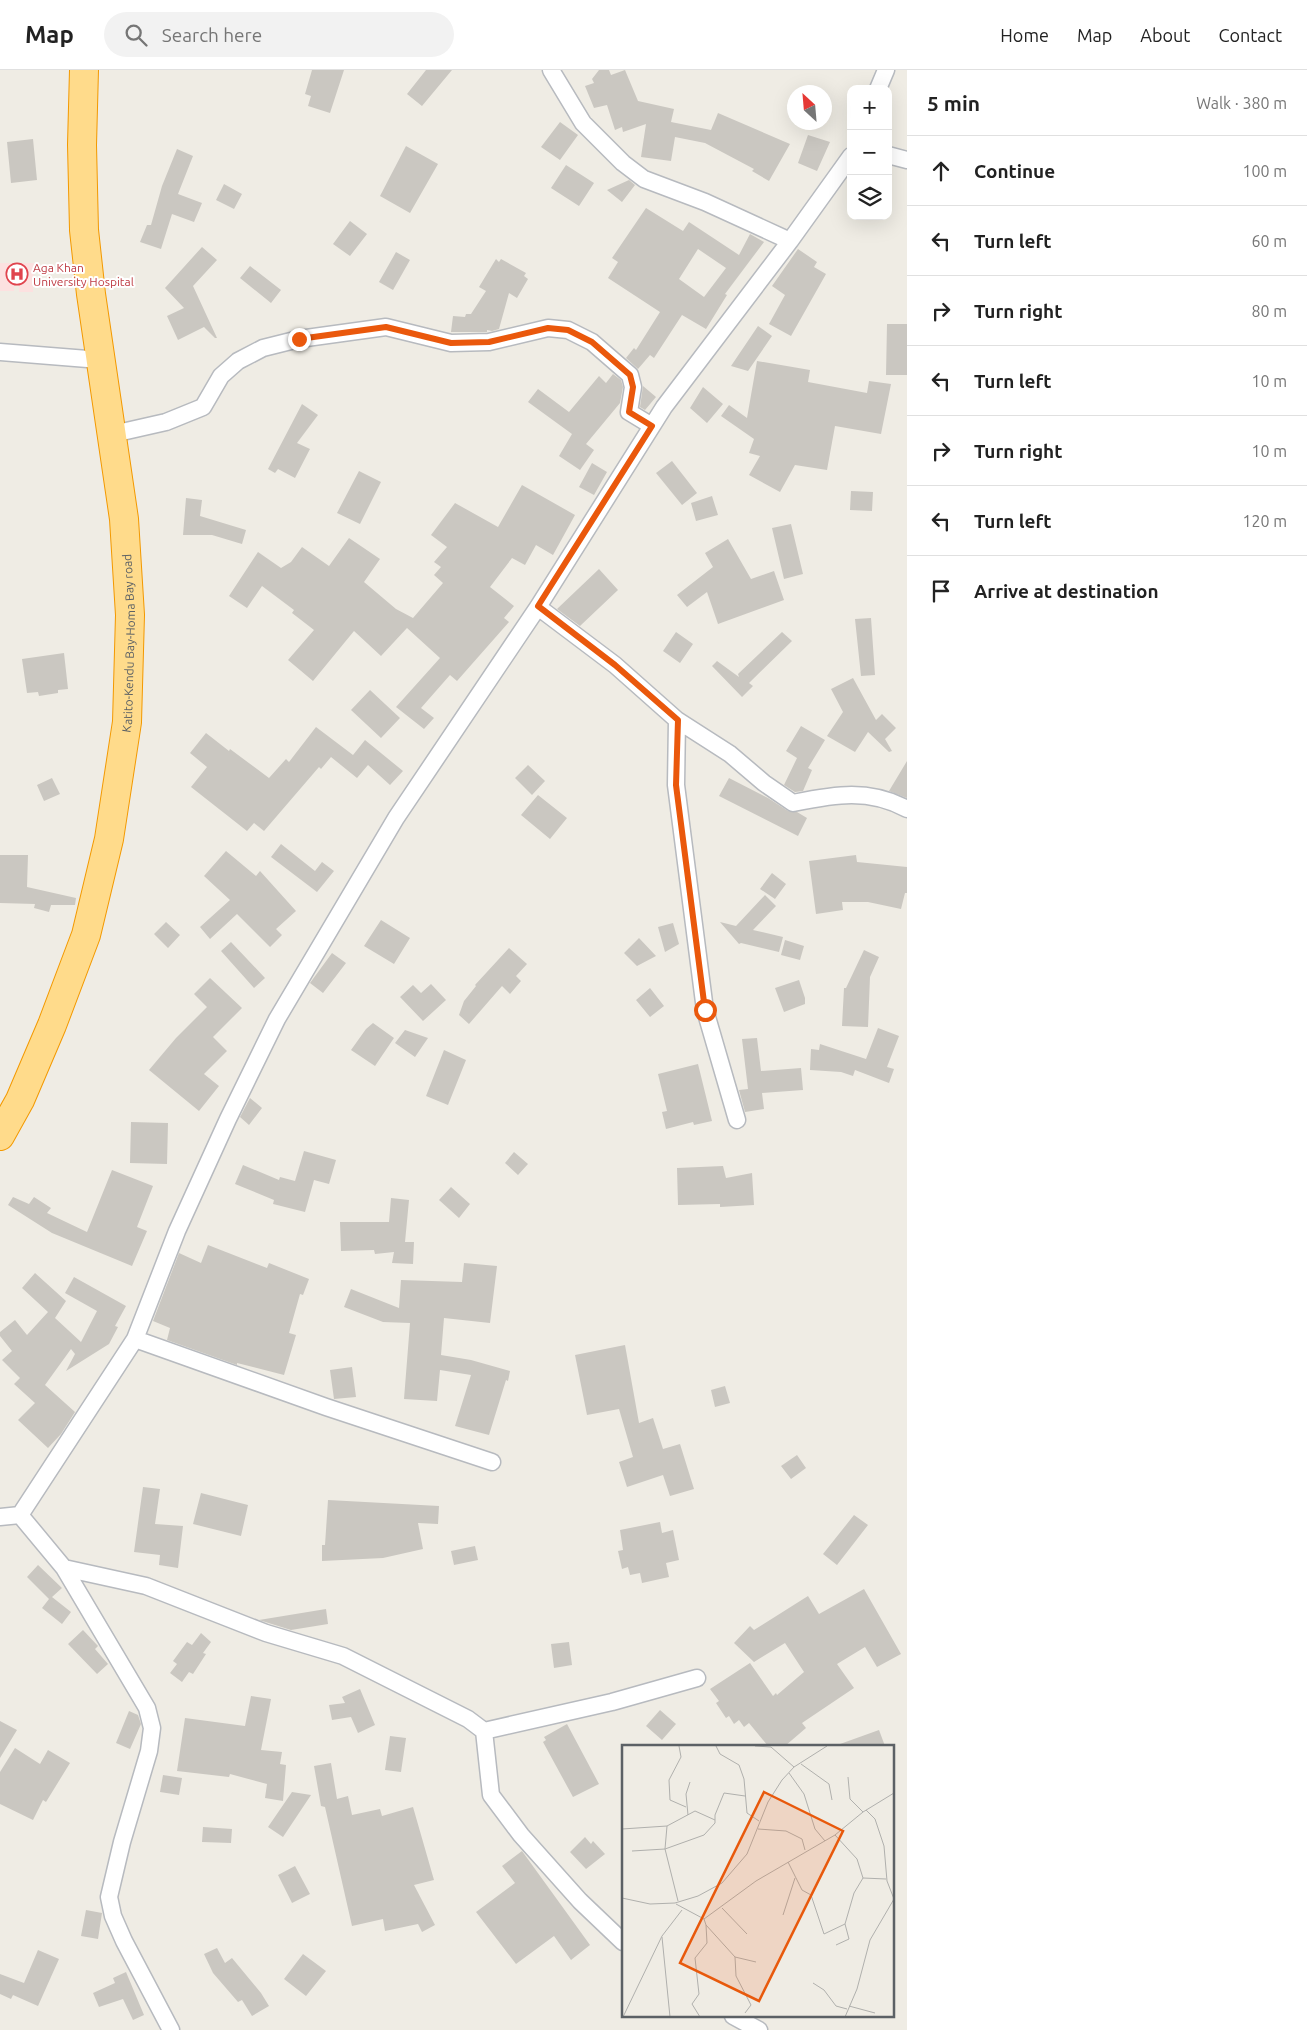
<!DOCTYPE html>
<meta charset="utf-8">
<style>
body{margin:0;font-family:Ubuntu,sans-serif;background:#f2f2f2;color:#222}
.controls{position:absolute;right:15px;top:15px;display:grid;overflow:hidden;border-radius:10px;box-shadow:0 5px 20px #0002}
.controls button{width:45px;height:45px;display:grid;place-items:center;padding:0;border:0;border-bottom:1px solid #e0e0e0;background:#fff;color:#222;font:25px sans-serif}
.compass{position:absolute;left:787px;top:15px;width:45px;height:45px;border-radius:50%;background:#fff;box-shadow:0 5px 20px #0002;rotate:334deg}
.stop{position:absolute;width:15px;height:15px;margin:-11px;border:4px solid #ea580c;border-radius:50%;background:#fff}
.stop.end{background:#ea580c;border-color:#fff;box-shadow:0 1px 5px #0008}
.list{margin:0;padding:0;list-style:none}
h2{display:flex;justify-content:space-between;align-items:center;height:65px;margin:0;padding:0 20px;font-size:21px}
h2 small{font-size:16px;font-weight:400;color:#767676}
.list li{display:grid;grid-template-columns:32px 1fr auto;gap:15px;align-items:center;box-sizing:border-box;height:70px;padding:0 20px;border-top:1px solid #e0e0e0}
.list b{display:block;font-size:19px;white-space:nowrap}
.list em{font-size:16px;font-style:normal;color:#767676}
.icon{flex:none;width:28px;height:28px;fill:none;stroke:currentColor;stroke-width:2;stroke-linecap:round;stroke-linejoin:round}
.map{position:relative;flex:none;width:907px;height:1960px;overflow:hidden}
header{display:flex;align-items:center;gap:30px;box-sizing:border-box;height:70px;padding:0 25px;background:#fff;border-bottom:1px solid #e0e0e0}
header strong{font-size:24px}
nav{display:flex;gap:28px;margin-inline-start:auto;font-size:18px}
.search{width:350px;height:45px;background:#f2f2f2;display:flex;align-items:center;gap:12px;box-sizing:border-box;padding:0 18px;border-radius:28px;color:#767676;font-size:19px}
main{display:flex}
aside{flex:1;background:#fff}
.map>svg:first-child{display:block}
.medical{fill:#fce1e0}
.building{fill:#cac7c1;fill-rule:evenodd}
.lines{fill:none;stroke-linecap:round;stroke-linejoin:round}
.street-casing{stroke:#b7babf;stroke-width:19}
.highway-casing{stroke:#f39900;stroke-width:30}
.street{stroke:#fff;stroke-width:16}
.highway{stroke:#ffdb8b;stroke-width:28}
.route{stroke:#ea580c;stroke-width:6}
.labels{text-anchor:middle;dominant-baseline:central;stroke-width:4;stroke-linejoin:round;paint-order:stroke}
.health-label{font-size:12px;fill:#be3a42;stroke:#fff;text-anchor:start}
.street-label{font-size:12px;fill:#5c6165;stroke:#fff}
.inset-road{fill:none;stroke:#b0b0ad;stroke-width:1}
.view{fill:#e8590c;fill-opacity:0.15;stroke:#e8590c;stroke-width:2.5}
.inset-edge{fill:none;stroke:#5c6165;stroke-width:2.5}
</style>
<header>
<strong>Map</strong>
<div class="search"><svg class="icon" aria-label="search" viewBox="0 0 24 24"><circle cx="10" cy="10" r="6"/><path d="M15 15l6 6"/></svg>Search here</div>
<nav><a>Home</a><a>Map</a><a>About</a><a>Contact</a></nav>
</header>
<main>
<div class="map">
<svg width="907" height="1960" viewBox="0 0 907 1960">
<rect width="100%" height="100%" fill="#efece4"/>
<!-- medical -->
<path class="medical" d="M0,193h34l-1,29h-14v-7l-5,1v5h-14z"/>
<!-- building -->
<path class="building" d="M312,0h32l-14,43 -22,-7 3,-10 -6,-2z
M426,0h26l-30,36 -15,-12z
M599,0h10l2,5 14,-5 13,31 36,8 -3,13 40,8 7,-17 72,31 -21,37 -17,-10 2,-2 -49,-26 -30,-6 -4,24 -30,-4 5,-33 -23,8 -1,-5 -7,3 -8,-25 -13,3 -9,-22 9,-3 -2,-4z
M560,52l18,13 -18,25 -19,-13z
M808,65l22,7 -13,29 -19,-8z
M33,69l4,41 -26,3 -4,-41z
M406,76l32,18 -28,49 -30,-17z
M177,79l16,7 -15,38 24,9 -8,19 -22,-8 -11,35 -21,-7 7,-17h4l11,-39z
M566,95l28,18 -15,23 -28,-18z
M629,110l6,5 -13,17 -15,-12z
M224,114l18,10 -8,15 -18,-9z
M646,138l37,23 6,-9 50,33 11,-21 14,8 -39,52 2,1 -21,34 -24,-14 -28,43 -4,-3 -12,14 -12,-11 8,-10 2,2 24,-38 -52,-34 10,-16 -6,-4zM698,179l28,19 -22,29 -25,-18z
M350,151l17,13 -17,22 -17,-12z
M202,177l15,13 -24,26 24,52h-2l-11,-11 -26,13 -11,-24 17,-8 -19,-20z
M798,179l19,13 -3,5 12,7 -35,62 -22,-12 16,-29 -13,-9z
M396,182l14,8 -17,30 -14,-8z
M496,189l3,3 2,-3 25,14 -2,3 4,3 -11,19 -8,-5 -10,36 -7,2 -5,-1v2h-36l2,-16 12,1 1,-3h5l15,-23 -7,-4z
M250,196l31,24 -10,13 -31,-25z
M887,254h20v51h-21z
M758,256l14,10 -24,35 -17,-5z
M757,291l53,9 -2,12 59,11 2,-12 22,3 -10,50 -46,-8 -8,44 -32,-5 -15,27 -31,-17 11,-19 -11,-3 5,-14 -33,-23 8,-11 18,13z
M613,304l8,6 2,7 -3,16 -34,41 8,6 -14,20 -21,-14 13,-22 -44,-32 10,-13 31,23 30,-36 7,7z
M643,316l13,11 -11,13 -5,-3z
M703,317l20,17 -16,19 -17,-15z
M302,334l16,11 -21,28 13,6 -15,29 -17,-9 -3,4 -7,-4z
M672,391l25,32 -15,12 -26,-32z
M592,393l15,9 -13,23 -15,-8z
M359,401l22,11 -21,42 -23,-11z
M522,415l53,30 -22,40 -17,-10 -11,20 -13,-7 -22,29 24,19 -10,12 5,4 -52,59 -7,-6 -29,33 13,10 -10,11 -28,-22 44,-49 -33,-30 -26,28 -27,-25 -41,50 -25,-21 26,-30 -22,-17 2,-3 -32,-24 -15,22 -18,-12 29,-44 23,16 10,-6 11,-15 27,19 20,-28 31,21 -16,23 32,27 17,9 30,-35 -9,-8 7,-8 -7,-5 13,-15 -16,-12 24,-32 43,24z
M851,421l22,1 -1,19 -22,-1z
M712,426l6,19 -22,6 -5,-18z
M186,428l16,2 -2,16 46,14 -4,14 -30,-9h-29z
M791,454l12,50 -19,5 -12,-51z
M728,469l23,40 23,-8 10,29 -66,24 -11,-32 -20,15 -10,-12 36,-28 -8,-14z
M599,499l19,21 -38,36 -23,-17z
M871,548l4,57 -14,1 -6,-57z
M676,562l17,12 -13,19 -17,-12z
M782,562l10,9 -43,42 4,3 -11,11 -30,-31 5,-5 22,16 -1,-3z
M64,583l4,36 -10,1v3l-19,3 -1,-4 -11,1 -5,-34z
M853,608l23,42 6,-6 14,14 -11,11 7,12 -3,1 -21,-20 -13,20 -28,-16 16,-24 -12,-23z
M370,620l30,28 -19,20 -30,-28z
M801,656l24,14 -17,28 4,2 -9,21 -8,1 -11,-7 13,-27 -11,-7z
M316,657l37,28 12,-15 38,31 -13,14 -22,-20 -11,13 -26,-21 -10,12 -2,-2 -55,64 -10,-8 -7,8 -56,-44 16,-20 -17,-14 16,-20 23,18 1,-2 39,29 17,-19 3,3z
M907,691v37l-18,-7z
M528,695l17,16 -13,14 -17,-17z
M52,708l8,16 -16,7 -7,-16z
M729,708l39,20 20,13 9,1 10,6 -9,18 -79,-40z
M538,725l29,23 -17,21 -29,-24z
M281,774l34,27 7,-9 12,9 -17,21 -46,-35z
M226,781l30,25 4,-5 36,40 -20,18 6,6 -12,12 -33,-33 -27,25 -10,-12 30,-27 -26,-24z
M0,785h28l-1,32 49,11 -1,7h-24l-2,7 -15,-4 1,-4 -35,-1z
M856,785l1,7 50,5v26h-2l-4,16 -33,-7h-26l1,8 -27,4 -7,-53z
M772,803l14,11 -11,15 -15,-10z
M765,825l11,11 -23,24 30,7 -4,15 -38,-9 -2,1 -19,-22 16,4z
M381,850l29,18 -16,26 -30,-18z
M166,852l14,13 -12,13 -14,-14z
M673,853l6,21 -14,8 -7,-25z
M639,868l17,18 -19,10 -13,-13z
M785,870l19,6 -4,14 -19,-5z
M231,872l34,36 -11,10 -33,-37z
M509,878l18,16 -11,12 5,5 -11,13 -8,-8 -33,38 -10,-9 5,-14 12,-15 -1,-1z
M864,880l15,7 -9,20 -2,50 -26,-1 2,-38h2z
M332,883l14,10 -23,30 -13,-10z
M210,908l32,30 -29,29 14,14 -23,23 15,12 -20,25 -50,-41 27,-32 31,-31 -13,-13z
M799,910l6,18v6l-21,8 -9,-24z
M431,914l15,16 -23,21 -23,-24 13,-12 8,8z
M650,918l14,18 -14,11 -14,-17z
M373,953l21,15 -19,28 -24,-16 15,-21z
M878,958l21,8 -12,31 7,2 -5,14 -34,-13 -2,6 -12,-4 -31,-2 1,-21 8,1 1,-6 46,15z
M405,960l23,8 -13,19 -20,-14z
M757,968l4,33 40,-3 2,22 -41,3 2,16 -19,3 -6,-22 9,-1 -6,-50z
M444,980l22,10 -18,45 -22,-9z
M698,994l14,57 -18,4 -1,-3 -27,7 -4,-17 5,-1 -9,-37z
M250,1028l12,10 -13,17 -9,-8z
M131,1052l37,1 -1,41 -37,-1z
M304,1081l32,9 -7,24 -15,-4 -9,32 -32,-8 1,-4 -39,-16 8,-19 36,15 1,-3 15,4z
M514,1082l14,12 -10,11 -13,-12z
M723,1096l3,12 26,-5 2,32 -34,2v-3l-42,1 -1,-37z
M112,1100l41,16 -16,41 10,4 -15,35 -80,-33 -44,-28 5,-8 16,7 5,-7 17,11 -4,5 40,19z
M451,1117l19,17 -11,14 -20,-18z
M391,1128l18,2 -4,42h9l-1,22 -21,-1 2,-11 -19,2 -1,-4 -33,1 -1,-29h49z
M208,1175l59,23 2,-5 40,16 -6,16 -3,-1 -11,39 7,2 -12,40 -47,-12v2l-70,-25 3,-12 -17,-7 26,-68 22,10z
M464,1193l33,3 -7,57 -46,-5 -3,37 30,5 39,11 -2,10 -2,-1 -17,55 -34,-9 16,-51 -31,-5 -3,31 -33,-2 6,-76 -27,-1 -39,-15 7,-18 48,19 2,-28 61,2z
M35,1203l31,28 -11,17 26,24 16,-31 -32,-18 9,-16 52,29 -11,20 3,1 -9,17 -43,27 9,-17 -4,-5 -26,36 30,27 -14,22 -13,14 -30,-28 17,-17 -21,-19 6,-6 -18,-18 10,-9 -12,-15v-4l15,-12 12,15 21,-23 -26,-24z
M625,1275l14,78 14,-5 10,31 17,-5 14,45 -24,7 -7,-21 -36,12 -8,-25 14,-5 -14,-48 -32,6 -12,-60z
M352,1297l4,30 -22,2 -4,-29z
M725,1316l5,17 -15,4 -4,-17z
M797,1385l9,13 -15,11 -10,-13z
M143,1417l17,2 -5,35 28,2 -5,42 -19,-3 1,-10 -26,-3z
M201,1423l47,12 -7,31 -48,-12z
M328,1430l111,6 -1,18 -20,-1 5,26 -40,9 -61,3v-16h3z
M854,1445l14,10 -31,40 -14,-11z
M660,1452l2,11 11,-3 6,30 -13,3 3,14 -27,6 -2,-10 -10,2 -2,-8 -6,2 -4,-18 5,-1 -3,-20z
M475,1476l3,14 -24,5 -3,-14z
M38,1495l24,23 -10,9 19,15 -9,12 -20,-16 7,-9 -22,-22z
M864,1519l37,65 -24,13 -12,-20 -28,17 17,24 -52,35 4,5 -21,18h-17l-19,-23 -5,4 -5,-7 -5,4 -5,-8 -3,2 -10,-15 3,-2 -9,-12 40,-26 23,33 3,-3 1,2 27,-23 -19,-29 -31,19 -20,-19 16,-17 4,4 54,-34 11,18z
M326,1539l2,15 -37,6 -32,-10z
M83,1560l15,16 -3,3 13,15 -11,10 -29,-30z
M201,1563l10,9 -8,11 3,1 -13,20 -4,-2 -7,10 -12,-9 7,-9 -4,-3 14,-19 5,3z
M569,1572l3,23 -18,3 -3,-24z
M360,1619l15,36 -17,8 -7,-16 -19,3 -3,-15 16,-2 -3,-6z
M251,1626l20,3 -10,51 21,2 -2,12 6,1 -3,36 -18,-3 2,-14 -37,-10 -1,3 -52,-6 8,-53 60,8z
M660,1640l16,14 -14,16 -16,-14z
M129,1641l9,4 3,9 -11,25 -14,-6z
M0,1651l17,9 -17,28z
M567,1654l32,60 -26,13 -30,-55 3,-2 -2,-3z
M879,1660l6,16h-45v-2z
M390,1666l16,2 -5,34 -16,-2z
M15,1678l25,16 8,-14 22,13 -24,39 -3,-2 -10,20 -33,-16v-32z
M331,1693l6,36 11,-3 4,19 28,-6 2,7 31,-9 21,73 -20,5 21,40 -13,7 -4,-8 -33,7 -2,-12 -31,7 -27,-119 -4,-1 -7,-40z
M163,1705l19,3 -3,17 -19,-3z
M292,1722l19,3 -28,42 -15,-10z
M203,1757l29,2 -1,14 -29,-1z
M585,1767l6,7 2,-3 12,13 -19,15 -16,-17z
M522,1781l68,94 -19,15 -17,-24 -38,28 -40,-52 39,-29 -13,-17z
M295,1796l15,28 -18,9 -14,-28z
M86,1840l16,3 -4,26 -17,-3z
M217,1878l8,15 7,-5 29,35 8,13 -17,10 -10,-16 -4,2 -25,-29 -9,-19z
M38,1880l21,9 -21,47 -25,-11 -2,4 -11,-5v-20l24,9z
M303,1884l23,17 -20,25 -22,-17z
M126,1902l18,43 -11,5 -10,-21 -24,8 -6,-14 22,-10 -2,-5z"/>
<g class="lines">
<!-- street casing -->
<g class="street-casing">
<path id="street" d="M551,0l32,53 40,40 21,16 61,23 85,39
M878,19l8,-19
M888,85l19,5
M0,282l100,8
M113,364l53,-12 37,-15 18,-31 17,-15 25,-13 36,-9 87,-12 65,16 38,-1 59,-14 20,2 24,12 38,33 3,12 -4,25 23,14
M538,537l77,58 62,55 53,34 34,29 29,20c41,-8 75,-15 114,6
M677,650l-1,65 29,225 32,110
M135,1269l191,68 166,55
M20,1445l115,-176 42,-108 51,-112 49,-100 119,-201 142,-211 126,-200 126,-166 61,-85
M0,1447l20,-2 44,53 83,140 5,20 -3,23 -27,91 -13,55 4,19 11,25 47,89
M64,1498l82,18 120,47 77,23 125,63 16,12 7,64 30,40 59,66 43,41
M484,1661l128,-29 85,-24
M733,1946l26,14"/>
</g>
<!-- highway casing -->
<g class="highway-casing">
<g id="highway">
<path id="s1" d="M0,1066l20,-36 32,-75 34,-90 23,-96 18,-117 3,-107 -6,-96 -33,-225 -7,-64 -2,-85 2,-75"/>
</g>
</g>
<!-- street -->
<use href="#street" class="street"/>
<!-- highway -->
<use href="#highway" class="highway"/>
</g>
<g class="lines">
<!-- route -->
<path class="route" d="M299,269l87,-12 65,16 38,-1 59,-14 20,2 24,12 38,33 3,12 -4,25 23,14 -114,180 77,59 63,55 -2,65 29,225"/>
</g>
<!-- icons -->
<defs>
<g id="hospital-ring" transform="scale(1.125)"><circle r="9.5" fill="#fff" stroke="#e0444e" stroke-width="1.5"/><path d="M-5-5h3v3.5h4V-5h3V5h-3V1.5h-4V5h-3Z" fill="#e0444e"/></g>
</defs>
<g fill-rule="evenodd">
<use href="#hospital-ring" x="17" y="204"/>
</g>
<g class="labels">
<!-- health labels -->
<g class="health-label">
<text x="33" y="197">Aga Khan<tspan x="33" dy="14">University Hospital</tspan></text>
</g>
<!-- street labels -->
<g class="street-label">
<text stroke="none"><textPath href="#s1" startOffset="515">Katito-Kendu Bay-Homa Bay road</textPath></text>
</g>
</g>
<!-- overview -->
<g transform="translate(622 1675)">
<rect width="272" height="272" fill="#efece4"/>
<path class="inset-road" d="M57,1l2,11 -12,23 1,20 16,7M94,1l4,8 19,11 5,14 3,34 12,8M133,1l16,1 23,20M179,19l28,20 3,16M167,28l15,21 11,35 10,12M226,32l2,22 13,13M66,70l-2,-21 4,-12M45,81l-2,23 13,52M0,84l45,-3 28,-15 20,9M136,84l28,2 16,8 3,11M213,90l22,24 6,19 -9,15 -9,31 4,15 -13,6M10,106l33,-2 39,-14 11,-12v-8l9,-22 21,3M166,117l14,28 9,5 13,39 21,-10M241,133l23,1M0,153l28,6 25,-1 23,-7 24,-13 25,-29 21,-52 14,-22 12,-13 33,-21M54,159l28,15 2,6 1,18 -12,15 4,36 -7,10 8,13M100,163l25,26M161,170l12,-37M82,174l52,-38 79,-46 28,-23 31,-19M84,180l29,32 1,19 15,29 -6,8M40,192l8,80M113,212l21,5M191,238l11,7 12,16 11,3M227,261l26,7M1,272l39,-81 20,-26M223,272l12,-28 13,-49 24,-41 -7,-18 -3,-35 -9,-27 -9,-9"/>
<path class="view" d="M142,47l79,39 -84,170 -79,-38z"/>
<rect width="272" height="272" class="inset-edge"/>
</g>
</svg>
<div class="controls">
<button>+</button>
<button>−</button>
<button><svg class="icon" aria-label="layers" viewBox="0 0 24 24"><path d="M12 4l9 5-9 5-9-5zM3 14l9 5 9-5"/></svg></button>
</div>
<svg class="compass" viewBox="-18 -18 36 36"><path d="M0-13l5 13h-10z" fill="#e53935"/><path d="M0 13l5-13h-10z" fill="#767676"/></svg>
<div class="stop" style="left:705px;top:940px"></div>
<div class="stop end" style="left:299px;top:269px"></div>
</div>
<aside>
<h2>5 min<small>Walk · 380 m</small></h2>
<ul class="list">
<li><svg class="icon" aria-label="ahead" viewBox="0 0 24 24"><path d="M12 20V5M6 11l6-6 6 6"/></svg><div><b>Continue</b></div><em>100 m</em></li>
<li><svg class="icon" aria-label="left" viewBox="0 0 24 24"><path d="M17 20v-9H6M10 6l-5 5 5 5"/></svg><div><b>Turn left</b></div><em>60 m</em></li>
<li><svg class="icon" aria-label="right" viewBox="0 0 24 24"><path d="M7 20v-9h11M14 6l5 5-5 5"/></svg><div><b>Turn right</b></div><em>80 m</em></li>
<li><svg class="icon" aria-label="left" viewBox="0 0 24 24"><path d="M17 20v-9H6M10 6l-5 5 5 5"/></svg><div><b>Turn left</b></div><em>10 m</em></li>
<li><svg class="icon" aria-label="right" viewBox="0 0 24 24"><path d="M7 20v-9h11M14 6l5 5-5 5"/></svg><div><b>Turn right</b></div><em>10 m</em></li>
<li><svg class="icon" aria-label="left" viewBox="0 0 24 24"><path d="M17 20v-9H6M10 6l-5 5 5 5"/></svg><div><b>Turn left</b></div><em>120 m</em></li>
<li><svg class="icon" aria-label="arrive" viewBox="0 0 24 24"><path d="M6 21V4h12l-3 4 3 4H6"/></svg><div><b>Arrive at destination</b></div></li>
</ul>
</aside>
</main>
